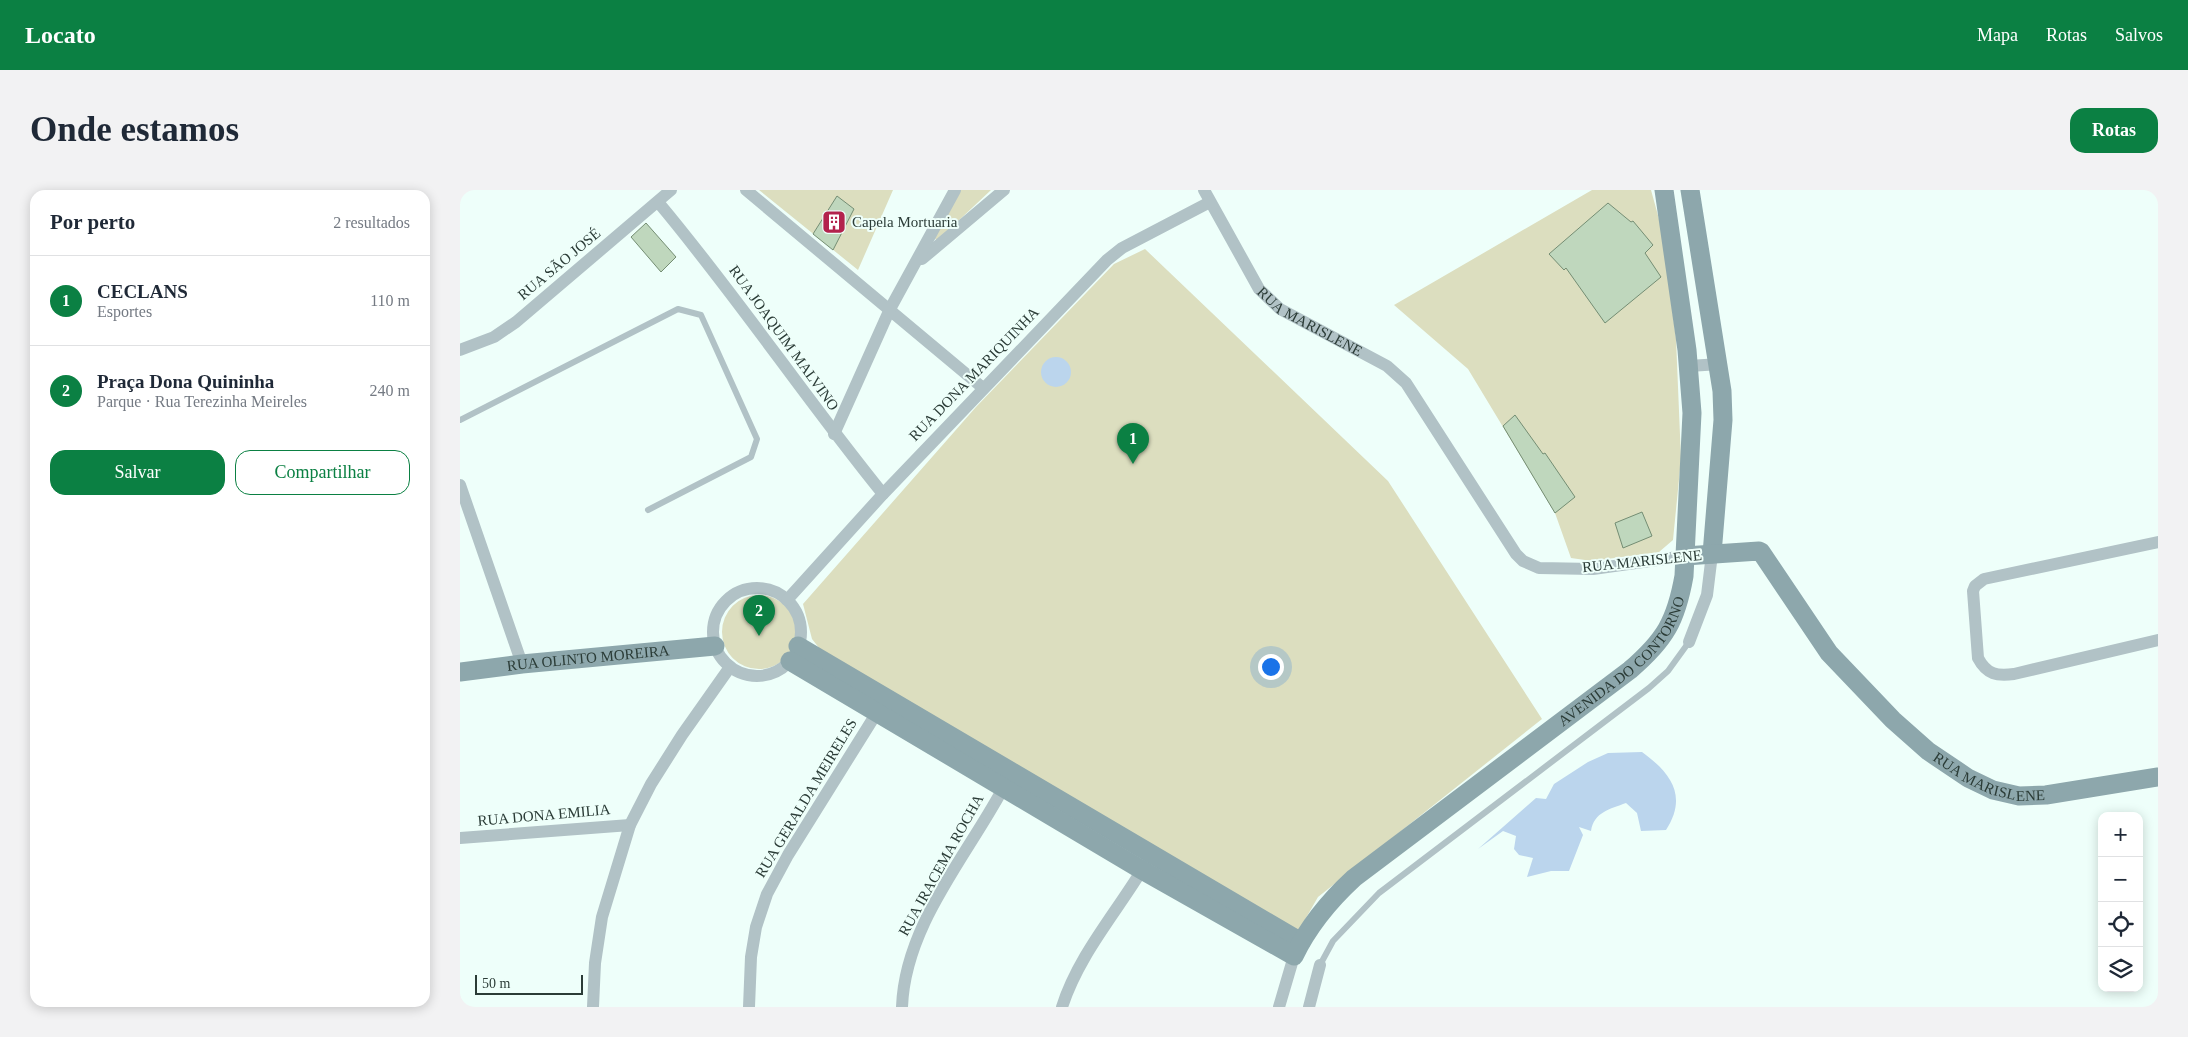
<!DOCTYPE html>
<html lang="pt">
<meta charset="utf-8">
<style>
body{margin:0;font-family:Georgia,serif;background:#f2f2f3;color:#1f2937}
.controls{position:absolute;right:15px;bottom:15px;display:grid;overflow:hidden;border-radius:10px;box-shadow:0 2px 12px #0003}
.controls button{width:45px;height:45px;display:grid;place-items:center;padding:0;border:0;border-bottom:1px solid #e0e1e3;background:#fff;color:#1f2937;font:25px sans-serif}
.scale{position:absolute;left:15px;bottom:12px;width:108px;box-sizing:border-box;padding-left:5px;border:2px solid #2b3c37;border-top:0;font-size:14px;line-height:18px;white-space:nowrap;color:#2b3c37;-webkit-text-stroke:4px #eefffa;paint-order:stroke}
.you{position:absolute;left:810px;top:476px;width:18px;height:18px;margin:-12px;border:4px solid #fff;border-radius:50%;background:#1a73e8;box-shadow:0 0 0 8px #1a73e833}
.badge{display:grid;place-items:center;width:32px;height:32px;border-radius:50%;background:#0b8043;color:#fff;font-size:16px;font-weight:700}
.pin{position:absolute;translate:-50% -41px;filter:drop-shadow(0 1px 2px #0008)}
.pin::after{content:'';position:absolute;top:26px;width:18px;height:15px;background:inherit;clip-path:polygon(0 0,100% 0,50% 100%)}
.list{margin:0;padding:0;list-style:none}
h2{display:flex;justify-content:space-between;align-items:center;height:65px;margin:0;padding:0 20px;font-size:21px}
h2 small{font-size:16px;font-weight:400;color:#747a83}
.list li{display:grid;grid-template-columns:32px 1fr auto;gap:15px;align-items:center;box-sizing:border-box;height:90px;padding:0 20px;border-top:1px solid #e0e1e3}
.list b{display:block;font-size:19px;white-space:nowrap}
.list p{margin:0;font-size:16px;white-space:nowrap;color:#747a83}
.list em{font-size:16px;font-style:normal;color:#747a83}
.actions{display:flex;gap:10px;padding:15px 20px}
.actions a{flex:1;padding:11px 0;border:1px solid #0b8043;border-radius:15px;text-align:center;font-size:18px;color:#0b8043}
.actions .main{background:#0b8043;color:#fff}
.icon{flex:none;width:28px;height:28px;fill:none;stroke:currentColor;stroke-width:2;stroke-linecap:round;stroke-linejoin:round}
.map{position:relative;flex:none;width:1698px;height:817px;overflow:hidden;border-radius:15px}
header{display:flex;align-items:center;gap:30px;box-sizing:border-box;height:70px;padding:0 25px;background:#0b8043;color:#fff}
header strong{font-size:24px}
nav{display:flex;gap:28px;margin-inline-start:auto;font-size:18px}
.intro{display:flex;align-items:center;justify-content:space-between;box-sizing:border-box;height:120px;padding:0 30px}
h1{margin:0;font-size:35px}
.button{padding:12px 22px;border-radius:15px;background:#0b8043;color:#fff;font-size:18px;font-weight:700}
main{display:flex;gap:30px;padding:0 30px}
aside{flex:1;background:#fff;border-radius:15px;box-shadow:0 2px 12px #0003}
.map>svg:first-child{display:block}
.green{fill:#dcdebf}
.water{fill:#bbd5ed}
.building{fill:#bfd7bd;stroke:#748d73}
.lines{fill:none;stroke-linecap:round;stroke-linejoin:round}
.lane{stroke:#b1c2c6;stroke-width:6}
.street{stroke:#b1c2c6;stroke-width:12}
.secondary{stroke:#8da7ac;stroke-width:19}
.labels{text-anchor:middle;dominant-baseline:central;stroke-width:4;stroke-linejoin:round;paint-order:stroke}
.poi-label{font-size:15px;fill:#2b3c37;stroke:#eefffa;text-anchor:start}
.street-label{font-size:15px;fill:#2b3c37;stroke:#eefffa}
</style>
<header>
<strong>Locato</strong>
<nav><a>Mapa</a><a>Rotas</a><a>Salvos</a></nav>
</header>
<div class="intro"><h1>Onde estamos</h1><a class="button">Rotas</a></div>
<main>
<aside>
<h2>Por perto<small>2 resultados</small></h2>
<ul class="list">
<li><span class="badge">1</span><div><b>CECLANS</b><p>Esportes</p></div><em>110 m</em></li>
<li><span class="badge">2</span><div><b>Praça Dona Quininha</b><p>Parque · Rua Terezinha Meireles</p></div><em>240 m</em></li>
</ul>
<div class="actions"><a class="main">Salvar</a><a>Compartilhar</a></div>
</aside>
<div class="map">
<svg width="1698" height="817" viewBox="0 0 1698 817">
<rect width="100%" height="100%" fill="#eefffa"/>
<!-- green -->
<path class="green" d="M299,0h134l-35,80z
M500,0h31l-54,51 -5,-6z
M1132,0h59l11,40 14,109 5,120 -8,81 -14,12 -67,9 -21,-3 -16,-45 -87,-144 -74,-64z
M685,59l243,232 154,238 -224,178 -23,40 -468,-279 -15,-19 -9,-35 173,-197 138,-143z
M262 442a37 37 0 1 1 74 0a37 37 0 1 1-74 0Z"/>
<!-- water -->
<path class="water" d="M581 182a15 15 0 1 1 30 0a15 15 0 1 1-30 0Z
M1182,562c29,21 46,44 24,78l-25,1 -4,-18 -11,-10c-16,6 -32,9 -35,28l-12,-4 4,8 -14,36h-18l-24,6 6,-19 -14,-3 -5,-6 2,-13 -13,-5 -25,18 58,-51 10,1 8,-15 34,-22 20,-9z"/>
<!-- building -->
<path class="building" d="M377,6l17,13 -21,41 -20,-16z
M1148,13l23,19 2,-1 20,24 -8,8 16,24 -56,46 -39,-55 -2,2 -15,-16z
M186,33l30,34 -15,15 -30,-35z
M1055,225l28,39 2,-1 30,44 -20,16 -52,-87z
M1182,322l10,24 -29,12 -8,-25z"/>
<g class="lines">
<!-- lane -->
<path class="lane" d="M0,230l218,-111 23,6 56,124 -6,18 -103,53
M860,775l13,-24 46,-48 270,-205 19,-17 21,-29"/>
<!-- street -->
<g class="street">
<path d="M286,0l237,198"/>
<path id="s1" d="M744,0l55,99 21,20 107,57 19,17 110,171 7,7 16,7 54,1 92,-13"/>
<path d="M198,12c79,94 147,196 225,292"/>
<path d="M462,69l82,-69"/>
<path d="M0,160l34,-13 22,-15 155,-132"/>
<path d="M1229,176l31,-2"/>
<path d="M374,244l56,-125 65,-119"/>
<path d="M0,295l62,179"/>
<path d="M1698,352l-174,37 -9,7 -2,5 5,67c9,17 19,18 36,16l144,-34"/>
<circle cx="297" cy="442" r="44"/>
<path d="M327,410l96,-106 224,-234 15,-12 88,-46"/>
<path d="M1229,452l18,-47 5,-41"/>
<path d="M0,648l170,-13"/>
<path d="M133,817l2,-44 7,-46 28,-92 21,-41 31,-49 48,-68"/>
<path d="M289,817l2,-50 5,-30 11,-33 21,-39 93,-149"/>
<path d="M442,817c3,-84 68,-154 105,-226"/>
<path d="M602,817c17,-53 55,-95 83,-142"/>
<path d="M819,817l15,-51"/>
<path d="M849,817l11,-42"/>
</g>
<!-- secondary -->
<g class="secondary">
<path d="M1230,0l32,201 1,29 -11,134"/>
<path id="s2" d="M1225,366l74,-5 2,1 68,101 64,67 35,31 40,27 25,12 26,6 27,-1 112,-18"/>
<path d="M338,456l503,296"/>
<path id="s3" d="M330,471l352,209 152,86c15,-31 35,-55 60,-78l276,-208c35,-30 46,-49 54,-94l8,-163 -5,-63 -23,-160"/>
<path id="s4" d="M0,482l62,-8 193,-18"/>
</g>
</g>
<!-- icons -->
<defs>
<g id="building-square" transform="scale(1.25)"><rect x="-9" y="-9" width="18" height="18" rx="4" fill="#b3224d" stroke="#eefffa"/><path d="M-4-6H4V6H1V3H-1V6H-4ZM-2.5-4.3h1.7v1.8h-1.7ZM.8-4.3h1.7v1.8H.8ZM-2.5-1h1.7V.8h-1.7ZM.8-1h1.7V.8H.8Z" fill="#fff"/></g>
</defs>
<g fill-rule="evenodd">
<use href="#building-square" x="374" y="32"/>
</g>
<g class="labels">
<!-- poi labels -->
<g class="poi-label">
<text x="392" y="32">Capela Mortuaria</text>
</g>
<!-- street labels -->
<g class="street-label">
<text transform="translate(99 74) rotate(-40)">RUA SÃO JOSÉ</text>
<text stroke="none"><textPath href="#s1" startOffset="174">RUA MARISLENE</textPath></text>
<text transform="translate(324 148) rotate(54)">RUA JOAQUIM MALVINO</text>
<text transform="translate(514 184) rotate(-46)">RUA DONA MARIQUINHA</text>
<text transform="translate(1182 371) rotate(-6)">RUA MARISLENE</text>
<text stroke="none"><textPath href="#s4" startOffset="129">RUA OLINTO MOREIRA</textPath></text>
<text stroke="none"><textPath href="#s3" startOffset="1030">AVENIDA DO CONTORNO</textPath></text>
<text stroke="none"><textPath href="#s2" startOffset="406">RUA MARISLENE</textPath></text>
<text transform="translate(346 608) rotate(-59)">RUA GERALDA MEIRELES</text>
<text transform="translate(84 625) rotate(-5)">RUA DONA EMILIA</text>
<text transform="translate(481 675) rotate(-61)">RUA IRACEMA ROCHA</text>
</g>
</g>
</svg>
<div class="controls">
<button>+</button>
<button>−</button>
<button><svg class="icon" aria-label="locate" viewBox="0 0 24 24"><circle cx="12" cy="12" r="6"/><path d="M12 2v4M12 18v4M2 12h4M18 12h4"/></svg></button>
<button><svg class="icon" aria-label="layers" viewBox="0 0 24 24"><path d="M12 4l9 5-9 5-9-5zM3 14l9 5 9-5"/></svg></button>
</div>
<div class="scale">50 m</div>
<div class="you"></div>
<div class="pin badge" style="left:673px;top:274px">1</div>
<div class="pin badge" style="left:299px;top:446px">2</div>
</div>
</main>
